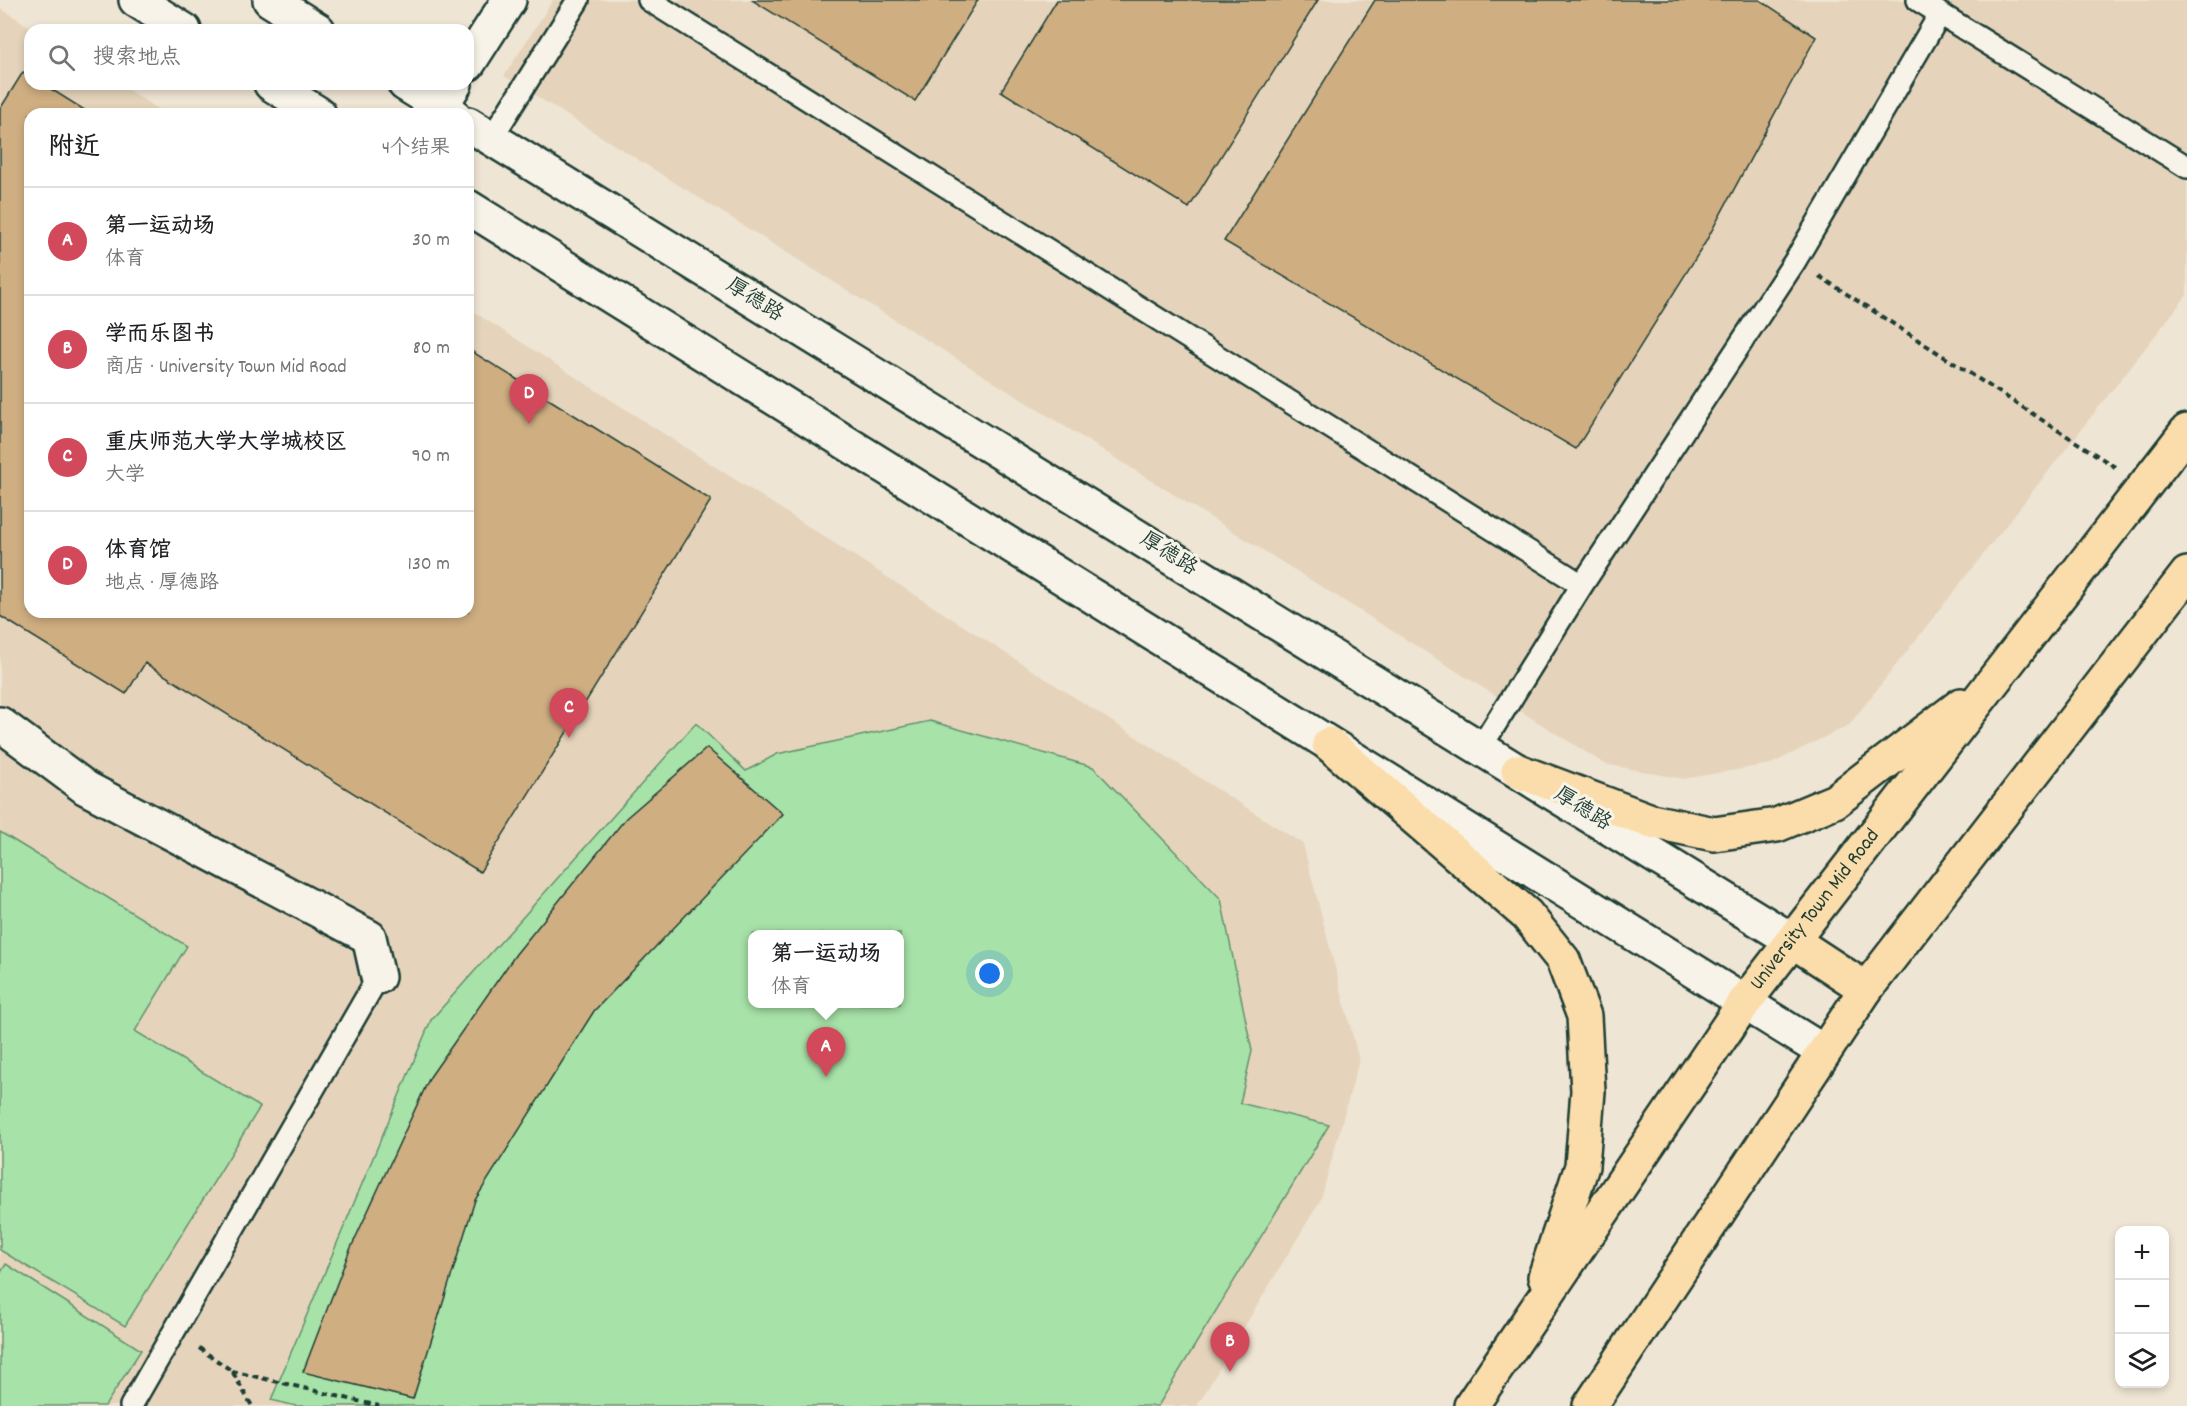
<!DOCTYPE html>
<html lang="zh">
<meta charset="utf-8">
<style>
body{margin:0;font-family:Dekko,"LXGW WenKai TC",sans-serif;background:#f2f2f2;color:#202124}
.controls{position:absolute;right:18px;bottom:18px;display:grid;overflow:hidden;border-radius:12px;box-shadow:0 3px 9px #0003}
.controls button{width:54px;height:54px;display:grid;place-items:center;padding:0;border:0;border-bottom:2px solid #e0e0e0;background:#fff;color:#202124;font:30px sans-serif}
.you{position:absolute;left:990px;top:974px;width:21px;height:21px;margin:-15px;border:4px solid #fff;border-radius:50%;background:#1a73e8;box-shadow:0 0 0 9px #1a73e833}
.badge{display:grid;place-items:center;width:39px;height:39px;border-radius:50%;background:#d1495b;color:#fff;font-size:20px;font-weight:700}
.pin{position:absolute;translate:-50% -50px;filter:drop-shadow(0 2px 3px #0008)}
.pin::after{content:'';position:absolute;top:32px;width:21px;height:18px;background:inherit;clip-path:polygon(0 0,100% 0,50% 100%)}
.popup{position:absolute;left:748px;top:930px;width:156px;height:78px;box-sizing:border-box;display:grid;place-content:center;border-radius:12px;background:#fff;filter:drop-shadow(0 2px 4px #0005);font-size:20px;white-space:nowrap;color:#757577}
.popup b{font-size:22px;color:#202124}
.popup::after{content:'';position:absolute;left:50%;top:100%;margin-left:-12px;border:12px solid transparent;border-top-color:#fff}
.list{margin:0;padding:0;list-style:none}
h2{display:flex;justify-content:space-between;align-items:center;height:78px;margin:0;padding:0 24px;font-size:26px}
h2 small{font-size:20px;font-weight:400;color:#757577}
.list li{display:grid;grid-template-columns:39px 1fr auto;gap:18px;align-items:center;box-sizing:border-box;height:108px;padding:0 24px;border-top:2px solid #e0e0e0}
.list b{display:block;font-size:22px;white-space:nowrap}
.list p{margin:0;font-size:20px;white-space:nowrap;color:#757577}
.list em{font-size:20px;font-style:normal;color:#757577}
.icon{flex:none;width:33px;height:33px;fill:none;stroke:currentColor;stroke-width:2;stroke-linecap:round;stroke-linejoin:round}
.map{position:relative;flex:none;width:2187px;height:1406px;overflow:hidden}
.search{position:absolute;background:#fff;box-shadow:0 3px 9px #0003;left:24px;top:24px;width:450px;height:66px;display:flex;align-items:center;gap:15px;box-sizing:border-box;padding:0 21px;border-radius:18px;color:#757577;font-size:22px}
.panel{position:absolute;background:#fff;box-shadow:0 3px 9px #0003;left:24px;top:108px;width:450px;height:510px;border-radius:18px}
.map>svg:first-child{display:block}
.built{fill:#e5d4bb;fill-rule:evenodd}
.green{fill:#a7e2a8;stroke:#63906e;stroke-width:1.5;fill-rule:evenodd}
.building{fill:#cfae82;stroke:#1f3d34;stroke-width:1.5}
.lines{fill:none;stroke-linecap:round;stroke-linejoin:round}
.lane-casing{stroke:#1f3d34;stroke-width:26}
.street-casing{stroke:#1f3d34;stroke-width:38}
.secondary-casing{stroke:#1f3d34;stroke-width:38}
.primary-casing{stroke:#1f3d34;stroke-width:38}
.highway-casing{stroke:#1f3d34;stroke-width:38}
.path{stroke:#1f3d34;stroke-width:4;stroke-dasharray:6 4.5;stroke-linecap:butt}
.lane{stroke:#f7f3e8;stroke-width:21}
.street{stroke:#f7f3e8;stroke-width:33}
.secondary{stroke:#f7f3e8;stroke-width:33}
.primary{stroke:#fbddab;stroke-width:33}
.highway{stroke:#fbddab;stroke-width:33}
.labels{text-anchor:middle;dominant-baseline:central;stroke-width:6;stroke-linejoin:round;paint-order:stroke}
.street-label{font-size:21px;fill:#1f3d34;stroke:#f7f3e8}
</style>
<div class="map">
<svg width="2187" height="1406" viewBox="0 0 2187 1406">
<rect width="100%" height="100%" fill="#efe5d4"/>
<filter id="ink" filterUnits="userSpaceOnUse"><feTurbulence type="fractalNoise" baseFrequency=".0167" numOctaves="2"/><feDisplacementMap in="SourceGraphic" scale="12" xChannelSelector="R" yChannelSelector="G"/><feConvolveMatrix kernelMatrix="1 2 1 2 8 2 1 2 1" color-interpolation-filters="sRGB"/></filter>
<g filter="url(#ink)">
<!-- built -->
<path class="built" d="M553,0h1634v295l-338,430 -78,39 -88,15 -78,-15 -1101,-688z
M0,8l35,22h-5v54h89l47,30h-136v498h438v-304l835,536 56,216 -38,139 -124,207h-1197zM752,934h148v70h-148z"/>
<!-- green -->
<path class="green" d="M930,721l163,46 128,132 31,152 -12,52 89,22 -171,281h-862l-25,-6 160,-380 265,-297 50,48 31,-17zM752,934h148v70h-148z
M0,832l187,114 -52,85 125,76 -135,219 -125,-76z
M6,1264l135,86 -36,56h-105v-132z"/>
<!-- building -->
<path class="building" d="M752,0h226l-63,101z
M1057,0h261l-129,208 -188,-117z
M1375,0h385l56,37 -111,206 -129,206 -352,-208z
M23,72l7,4v8h13l48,30h-61v498h438v-263l243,151 -231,372 -335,-209 -19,31 -126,-78v-507z
M707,748l76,66 -189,197 -119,189 -62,199 -110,-27 46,-120 81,-175 86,-123 110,-136z"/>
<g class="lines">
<!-- lane casing -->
<g class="lane-casing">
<path id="lane" d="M649,0l933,585 213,-324 145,-247
M1918,0l269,167
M491,139l87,-139
M1481,747l101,-162
M131,1406l247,-429"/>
</g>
<!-- street casing -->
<g class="street-casing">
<path id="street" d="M468,64l41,-64
M441,106l14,-22
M0,724l86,64 283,149 9,40"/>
</g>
<!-- secondary casing -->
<g class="secondary-casing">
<path id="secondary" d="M136,0l48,30
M270,0l48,30
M271,84l48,30
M405,84l48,30
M468,124l1325,817
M468,207l1356,845"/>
</g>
<!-- primary casing -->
<g class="primary-casing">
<path id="primary" d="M1793,941l73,48"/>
</g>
<!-- highway casing -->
<g class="highway-casing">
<g id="highway">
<path d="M1329,744l198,171 36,45 21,56 4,75 -6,75 -37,111"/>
<path d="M1518,771l133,50 63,13 63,-9 58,-24 126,-96"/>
<path id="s1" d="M1471,1406l273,-403 443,-572"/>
<path d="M1590,1406l276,-417 321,-415"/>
</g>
</g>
<!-- path -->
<path class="path" d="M1819,276l296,191
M199,1348l33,23 20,35
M232,1371l147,35"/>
<!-- lane -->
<use href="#lane" class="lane"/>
<!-- street -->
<use href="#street" class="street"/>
<!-- secondary -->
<use href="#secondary" class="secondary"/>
<!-- primary -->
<use href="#primary" class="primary"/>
<!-- highway -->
<use href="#highway" class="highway"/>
</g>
</g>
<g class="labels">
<!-- street labels -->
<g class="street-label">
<text transform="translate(754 301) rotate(32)">厚德路</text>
<text transform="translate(1168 555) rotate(32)">厚德路</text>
<text transform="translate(1582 810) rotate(32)">厚德路</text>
<text stroke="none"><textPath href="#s1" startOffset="604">University Town Mid Road</textPath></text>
</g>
</g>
</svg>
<div class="controls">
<button>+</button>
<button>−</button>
<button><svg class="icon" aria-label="layers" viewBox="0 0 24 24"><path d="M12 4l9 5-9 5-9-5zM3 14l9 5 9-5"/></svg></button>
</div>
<div class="you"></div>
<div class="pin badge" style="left:826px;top:1077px">A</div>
<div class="popup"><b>第一运动场</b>体育</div>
<div class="pin badge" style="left:1230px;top:1372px">B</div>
<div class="pin badge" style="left:569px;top:738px">C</div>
<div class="pin badge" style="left:529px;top:424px">D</div>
<div class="search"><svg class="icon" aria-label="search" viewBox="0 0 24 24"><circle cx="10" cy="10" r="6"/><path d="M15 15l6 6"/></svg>搜索地点</div>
<section class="panel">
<h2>附近<small>4个结果</small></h2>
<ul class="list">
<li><span class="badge">A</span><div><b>第一运动场</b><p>体育</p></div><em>30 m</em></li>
<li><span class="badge">B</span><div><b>学而乐图书</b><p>商店 · University Town Mid Road</p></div><em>80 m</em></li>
<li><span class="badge">C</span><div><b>重庆师范大学大学城校区</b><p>大学</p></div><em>90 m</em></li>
<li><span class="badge">D</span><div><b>体育馆</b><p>地点 · 厚德路</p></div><em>130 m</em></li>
</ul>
</section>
</div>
